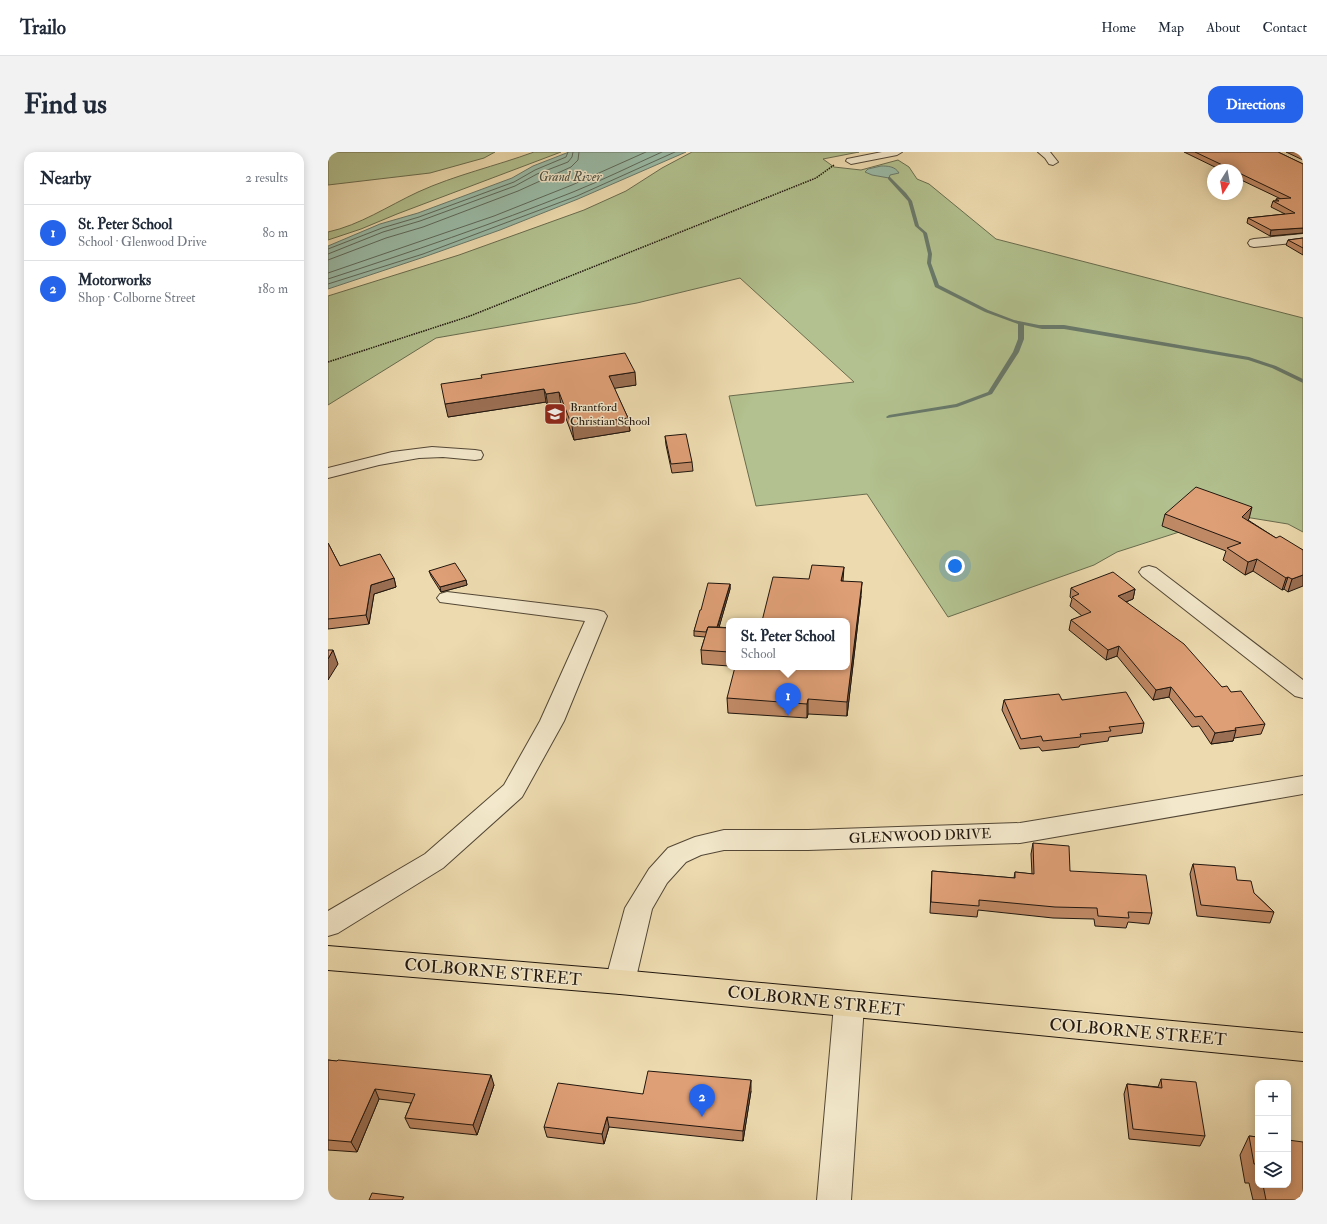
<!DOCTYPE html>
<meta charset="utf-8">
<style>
body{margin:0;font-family:"IM FELL Double Pica",serif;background:#f2f2f3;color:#1f2937}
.controls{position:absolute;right:12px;bottom:12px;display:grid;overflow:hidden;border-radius:8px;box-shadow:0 2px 10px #0003}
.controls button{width:36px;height:36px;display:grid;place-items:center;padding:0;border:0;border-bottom:1px solid #e0e1e3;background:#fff;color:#1f2937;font:20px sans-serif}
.compass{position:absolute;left:879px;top:12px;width:36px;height:36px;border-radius:50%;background:#fff;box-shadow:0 2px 10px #0003;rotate:191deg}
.you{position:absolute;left:627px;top:414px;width:14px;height:14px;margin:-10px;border:3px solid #fff;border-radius:50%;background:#1a73e8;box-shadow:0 0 0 6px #1a73e833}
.badge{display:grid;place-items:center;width:26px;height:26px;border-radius:50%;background:#2563eb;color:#fff;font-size:13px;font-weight:700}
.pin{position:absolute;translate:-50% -33px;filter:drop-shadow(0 1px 2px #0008)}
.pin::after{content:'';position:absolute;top:21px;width:14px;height:12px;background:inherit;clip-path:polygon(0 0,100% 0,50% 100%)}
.popup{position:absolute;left:398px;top:466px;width:124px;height:52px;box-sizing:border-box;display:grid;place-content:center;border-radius:8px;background:#fff;filter:drop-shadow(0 1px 3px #0005);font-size:13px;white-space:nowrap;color:#747a83}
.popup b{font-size:15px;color:#1f2937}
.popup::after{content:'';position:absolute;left:50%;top:100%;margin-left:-8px;border:8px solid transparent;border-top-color:#fff}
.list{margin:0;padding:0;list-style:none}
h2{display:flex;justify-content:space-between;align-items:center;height:52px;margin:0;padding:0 16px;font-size:17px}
h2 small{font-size:13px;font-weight:400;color:#747a83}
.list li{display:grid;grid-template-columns:26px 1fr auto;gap:12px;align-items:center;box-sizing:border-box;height:56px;padding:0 16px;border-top:1px solid #e0e1e3}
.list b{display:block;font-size:15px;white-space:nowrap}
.list p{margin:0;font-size:13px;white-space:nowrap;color:#747a83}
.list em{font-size:13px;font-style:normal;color:#747a83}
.icon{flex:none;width:22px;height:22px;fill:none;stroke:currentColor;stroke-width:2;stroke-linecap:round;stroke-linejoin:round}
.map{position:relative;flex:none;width:975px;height:1048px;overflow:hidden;border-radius:12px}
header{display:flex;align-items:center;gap:24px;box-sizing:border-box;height:56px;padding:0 20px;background:#fff;border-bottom:1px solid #e0e1e3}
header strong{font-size:19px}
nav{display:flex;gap:22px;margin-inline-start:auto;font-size:14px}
.intro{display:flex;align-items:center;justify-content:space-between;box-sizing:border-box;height:96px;padding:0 24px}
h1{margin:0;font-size:28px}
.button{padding:10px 18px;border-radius:12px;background:#2563eb;color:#fff;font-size:14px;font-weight:700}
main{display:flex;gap:24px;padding:0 24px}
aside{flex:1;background:#fff;border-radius:12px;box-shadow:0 2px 10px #0003}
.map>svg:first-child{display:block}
.green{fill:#b2c18f;stroke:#696c4e}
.water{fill:#9abba7;stroke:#69796a}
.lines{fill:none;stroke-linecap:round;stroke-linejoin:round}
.shore{stroke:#5d685a;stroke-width:1}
.stream{fill:#69796a;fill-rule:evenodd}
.minor-casing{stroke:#534736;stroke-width:2}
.major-casing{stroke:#20160e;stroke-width:2}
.path{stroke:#20160e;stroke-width:1.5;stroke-dasharray:1.5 1;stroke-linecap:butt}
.minor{fill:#f3e8cb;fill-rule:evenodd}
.major{fill:#eddbaf;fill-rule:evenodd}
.wall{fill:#bf8965;stroke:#20160e}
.shaded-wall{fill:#9b6f53;stroke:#20160e}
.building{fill:#de9f76;stroke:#20160e}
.labels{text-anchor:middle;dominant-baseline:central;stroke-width:3;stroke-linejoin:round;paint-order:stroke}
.far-poi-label{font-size:12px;fill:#20160e;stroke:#f3e8cb;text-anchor:start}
.far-water-label{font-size:13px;font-style:italic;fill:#4b5044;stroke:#f3e8cb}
.street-label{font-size:14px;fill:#20160e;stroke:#f3e8cb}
.near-street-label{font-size:17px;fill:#20160e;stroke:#f3e8cb}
</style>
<header>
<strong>Trailo</strong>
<nav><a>Home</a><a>Map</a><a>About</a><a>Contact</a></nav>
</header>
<div class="intro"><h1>Find us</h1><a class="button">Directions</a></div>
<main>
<aside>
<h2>Nearby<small>2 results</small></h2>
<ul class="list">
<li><span class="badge">1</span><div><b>St. Peter School</b><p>School · Glenwood Drive</p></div><em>80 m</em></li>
<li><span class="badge">2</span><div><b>Motorworks</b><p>Shop · Colborne Street</p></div><em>180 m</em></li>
</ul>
</aside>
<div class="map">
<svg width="975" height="1048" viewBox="0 0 975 1048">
<rect width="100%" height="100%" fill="#eddbaf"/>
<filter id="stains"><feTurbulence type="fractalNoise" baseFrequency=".005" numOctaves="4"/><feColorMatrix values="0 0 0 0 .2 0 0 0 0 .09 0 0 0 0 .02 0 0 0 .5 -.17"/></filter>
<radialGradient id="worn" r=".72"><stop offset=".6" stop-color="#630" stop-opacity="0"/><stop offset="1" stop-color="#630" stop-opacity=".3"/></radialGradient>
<!-- green -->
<path class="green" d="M0,0h167l-11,6 -54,15 -102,12z
M206,0h27l-164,62 -36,15 -33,11v-8c32,-7 60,-26 90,-40 37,-17 78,-26 116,-40z
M364,0h167l-36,7 11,8 27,3 37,-10 11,7 8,12 12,5 67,55 307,79v214l-15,-8 -43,-7 -44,8 -84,27 -23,13 -146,52 -81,-123 -111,12 -27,-110 125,-14 -114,-104 -103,25 -201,35 -108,67v-109l131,-41 125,-45 42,-19 36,-23z"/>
<!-- water -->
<path class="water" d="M241,0h117l-108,47 -78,31 -76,27 -96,32v-43l52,-22 38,-11 94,-35 21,-12z
M553,14c6,0 14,0 18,7l-9,2 -1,3 -17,-3 -7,-3 3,-3z"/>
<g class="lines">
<!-- shore -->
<path class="shore" d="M0,97l54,-21 37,-11 95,-35 21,-12 31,-13 2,-5
M0,102l55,-22 37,-11 95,-35 22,-12 31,-12 4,-5 1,-5
M0,108l58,-22 37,-11 95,-36 53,-24 7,-7 1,-8
M0,121l166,-57 78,-31 74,-33
M0,127c83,-27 165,-55 245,-87 30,-12 60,-27 89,-40
M0,132l95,-30 154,-58 98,-44"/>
<!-- stream -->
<path class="stream" d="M560,25h2l16,16 6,8 7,25 8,7 5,21 -1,9 8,22 49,25 26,10 25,5h25l185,32 27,9 27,13v4l-31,-15 -24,-8 -184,-31h-22l-18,-4v14l-5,13 -27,42 -35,13 -70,11 -1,-1 3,-2 67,-11 32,-12 25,-40 5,-13v-15l-33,-12 -50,-25 -8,-24 1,-9 -5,-21 -8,-7 -7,-25 -20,-22z"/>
<!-- minor casing -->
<g class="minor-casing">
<path id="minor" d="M554,0h20l-5,3 -46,9 -5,-3 1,-2z
M710,0h12l8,10 -5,3 -4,-1 -4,-6z
M975,82v8l-49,5 -4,-1 -2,-3 2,-3 4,-1z
M104,295l43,3 6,1 2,4 -2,4 -6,1 -32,-3 -24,1 -40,7 -51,13v-10l64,-16z
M821,414l7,2 147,112v18l-8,-2 -153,-120 -3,-4 3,-4z
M119,440l150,18 7,2 3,4 -43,105 -42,76 -79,71 -105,65 -10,3v-25l97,-57 79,-69 36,-64 45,-100 -145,-19 -3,-4 3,-4z
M975,624v18l-283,49 -212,7h-84l-23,5 -15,7 -19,21 -15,26 -17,73 -5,9 -10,3 -10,-3 -5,-9 20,-74 24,-39 19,-21 27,-11 29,-7h84l212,-7z
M521,840l11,4 4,9 -13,195h-34l17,-195 4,-9z"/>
</g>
<!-- major casing -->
<g class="major-casing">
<path id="major" d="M0,794l292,24 683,63v28l-683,-67 -292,-24z"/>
</g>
<!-- path -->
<path class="path" d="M0,210l142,-46 346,-138 18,-13"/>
<!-- minor -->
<use href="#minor" class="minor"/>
<!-- major -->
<use href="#major" class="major"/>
</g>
<!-- wall -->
<path class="wall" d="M856,0h94l25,12v69l-33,3 -23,-13 1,-5 37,-4 -14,-7 2,-6h3v-2h5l-44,-21v-8h-16z
M958,0h17v8z
M975,86v17l-17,-10 2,-5z
M154,226l154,7 -22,3 14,30 2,13 -56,9 -13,-35 -13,2 -2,-5 -98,15z
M337,284l27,26 1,9 -21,2 -6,-28z
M837,362l84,5 -1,1 28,18 27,12 -15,42 -4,-3 -2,1 -29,-19 -8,4 -22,-15 3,-9 -64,-25z
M0,391l12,23 54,12 2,9 -22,7 -5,30 -41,5z
M101,419l37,9 1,5 -26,7 -10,-16z
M515,429l18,15 -14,120 -39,-2 -1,4 -79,-5 -1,-15 120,-31z
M402,432v5l-11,38 10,1v38l-27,-2 -1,-14 4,-13 -11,-1v-5l7,-21z
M743,436l64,1 -2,10 -7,3 96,85 9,5 34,32 -4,10 -27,4 -1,3 -22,3 -12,-18 -7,1 -23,-30 -16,3 -36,-44 -11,4 -37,-30 2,-10 11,-4 -12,-10 2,-7 -2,-2z
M676,548h58l82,23 -2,10 -33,4 -1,4 -28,4 -1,2 -37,4 -3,-4 -19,2 -18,-39z
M705,691l37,28 82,42 -3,11 -21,-2 -2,6 -31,-2 -1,-7 -41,-1 -75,-8 -1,7 -47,-4 2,-42 82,7 1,-6 17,2 -1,-20z
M865,712l44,16 17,13 20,19 -4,11 -73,-7 -7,-42z
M0,908l166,25 -17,50 -67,-7 -5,-10 6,-15 -32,-4 -22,53 -29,-2z
M833,927l44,57 -5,10 -71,-7 -5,-45 3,-10 31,3z
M423,939l-8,50 -134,-14 -5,17 -57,-7 -3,-10 99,-33z
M921,984l9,1v48h30l15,15h-50l-4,-17h-4l-5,-28z"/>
<!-- shaded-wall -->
<path class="shaded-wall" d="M975,76v5l-33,3 1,-6z
M307,220l1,13 -26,4 -1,-13z
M216,237l2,13 -98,15 -3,-13z
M231,240l2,13 -13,2 -2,-13z
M300,266l2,13 -56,9 -2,-14z
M924,355l-3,12 -10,10 3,-12z
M929,407l-4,12 -8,4 3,-13z
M516,415l-1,14h-2z
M975,423v11l-15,6 4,-13z
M960,425l-4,12 -2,1 4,-12z
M66,426l2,9 -22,7 -5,30 -3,-9 5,-30z
M138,428l1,5 -26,7 -1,-5z
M534,430l-1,14 -14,120v-14z
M402,432v5l-14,49v-5z
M807,437l-2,10 -17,7 2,-10z
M791,494l-2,10 -11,4 2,-10z
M5,498l5,14 -10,16v-21z
M843,535l-2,10 -16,3 3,-10z
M480,547v15l-1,4v-14z
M908,578l-3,11 -22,3 4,-11z
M163,923l3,10 -17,50 -4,-10z
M423,928v11l-8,50v-10z
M47,937l4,10 -22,53 -6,-10z
M279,965l2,10 -5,17 -2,-10z"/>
<!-- building -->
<path class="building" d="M867,0h83l25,12v64l-32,2 -23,-12 47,-5 -22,-12h6l-3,-2 15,-1 -54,-26v-2h-4z
M969,0h6v3z
M975,86v10l-15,-8z
M297,201l10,19 -26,4 19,42 -56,8 -13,-34 -13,2 -2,-5 -99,15 -4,-20 41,-6 -1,-3z
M358,282l6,28 -21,2 -6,-28z
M868,335l56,20 -10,10 34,21 4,-2 23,14v25l-11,4 -4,-2 -2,1 -29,-19 -9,3 -21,-14 14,-5 -76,-29z
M0,391l12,23 40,-12 14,24 -23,7 -5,30 -38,4z
M127,411l11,17 -26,7 -11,-16z
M484,413l32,2 -3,14 21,1 -15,120 -39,-3 -1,5 -80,-6 8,-31h112v-46h-85l11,-44 36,2z
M785,420l22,17 -17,7 66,48 38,43 5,-1 4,6 10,-1 24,33 -30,4 1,2 -21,3 -13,-17 -7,1 -24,-30 -15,3 -37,-44 -11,4 -37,-30 20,-8 -19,-15 7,-3 -8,-6z
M380,431l22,1 -13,43h-9l-2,5 -12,-1 6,-21h1z
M380,475l21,1v24l-28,-2z
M0,498h5l-5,9z
M798,540l18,31 -35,4 2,4 -31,3 1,3 -38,4 -2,-5 -20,3 -17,-39 55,-6 3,6z
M705,691l36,3 1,25 76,4 6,38 -24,-1 1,6 -31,-2 -1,-8 -42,-1 -76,-7v6l-48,-4 1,-31 83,7v-6l19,2z
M865,712l42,3 2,13 14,1 3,12 20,19 -73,-7z
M0,908l9,1 1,-1 153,15 -18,50 -68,-7 10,-24 -40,-5 -24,53 -23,-2z
M320,919l103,9 -8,51 -136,-14 -5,17 -58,-7 14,-44 85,11z
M833,927l35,3 9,54 -72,-7 -6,-45 35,4z
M921,984l9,1v27h-4z
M960,988l15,2v58h-37l-3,-15h25z
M44,1041l32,4 -2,3h-33z"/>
<!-- icons -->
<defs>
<g id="school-square" transform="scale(1.15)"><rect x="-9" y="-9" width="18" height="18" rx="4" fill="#8f2418" stroke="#f3e8cb"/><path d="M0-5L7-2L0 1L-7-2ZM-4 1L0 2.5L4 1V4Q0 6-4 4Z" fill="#fff"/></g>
</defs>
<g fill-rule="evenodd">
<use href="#school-square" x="227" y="262"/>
</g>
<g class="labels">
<!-- far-poi labels -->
<g class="far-poi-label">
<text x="242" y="255">Brantford<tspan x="242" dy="14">Christian School</tspan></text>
</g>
<!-- far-water labels -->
<g class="far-water-label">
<text x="242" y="25">Grand River</text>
</g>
<!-- street labels -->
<g class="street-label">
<text transform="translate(592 684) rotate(-2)">GLENWOOD DRIVE</text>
</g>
<!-- near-street labels -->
<g class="near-street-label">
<text transform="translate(165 820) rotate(5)">COLBORNE STREET</text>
<text transform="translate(488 849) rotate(6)">COLBORNE STREET</text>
<text transform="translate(810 880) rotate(5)">COLBORNE STREET</text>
</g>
</g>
<rect width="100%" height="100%" filter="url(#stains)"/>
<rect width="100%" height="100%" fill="url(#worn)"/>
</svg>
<div class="controls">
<button>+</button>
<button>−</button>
<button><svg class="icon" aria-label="layers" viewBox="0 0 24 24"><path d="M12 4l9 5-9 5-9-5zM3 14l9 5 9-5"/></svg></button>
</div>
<svg class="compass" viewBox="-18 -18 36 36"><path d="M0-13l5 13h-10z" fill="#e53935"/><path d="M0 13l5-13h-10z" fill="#747a83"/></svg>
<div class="you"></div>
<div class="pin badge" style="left:460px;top:564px">1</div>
<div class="popup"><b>St. Peter School</b>School</div>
<div class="pin badge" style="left:374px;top:965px">2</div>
</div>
</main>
